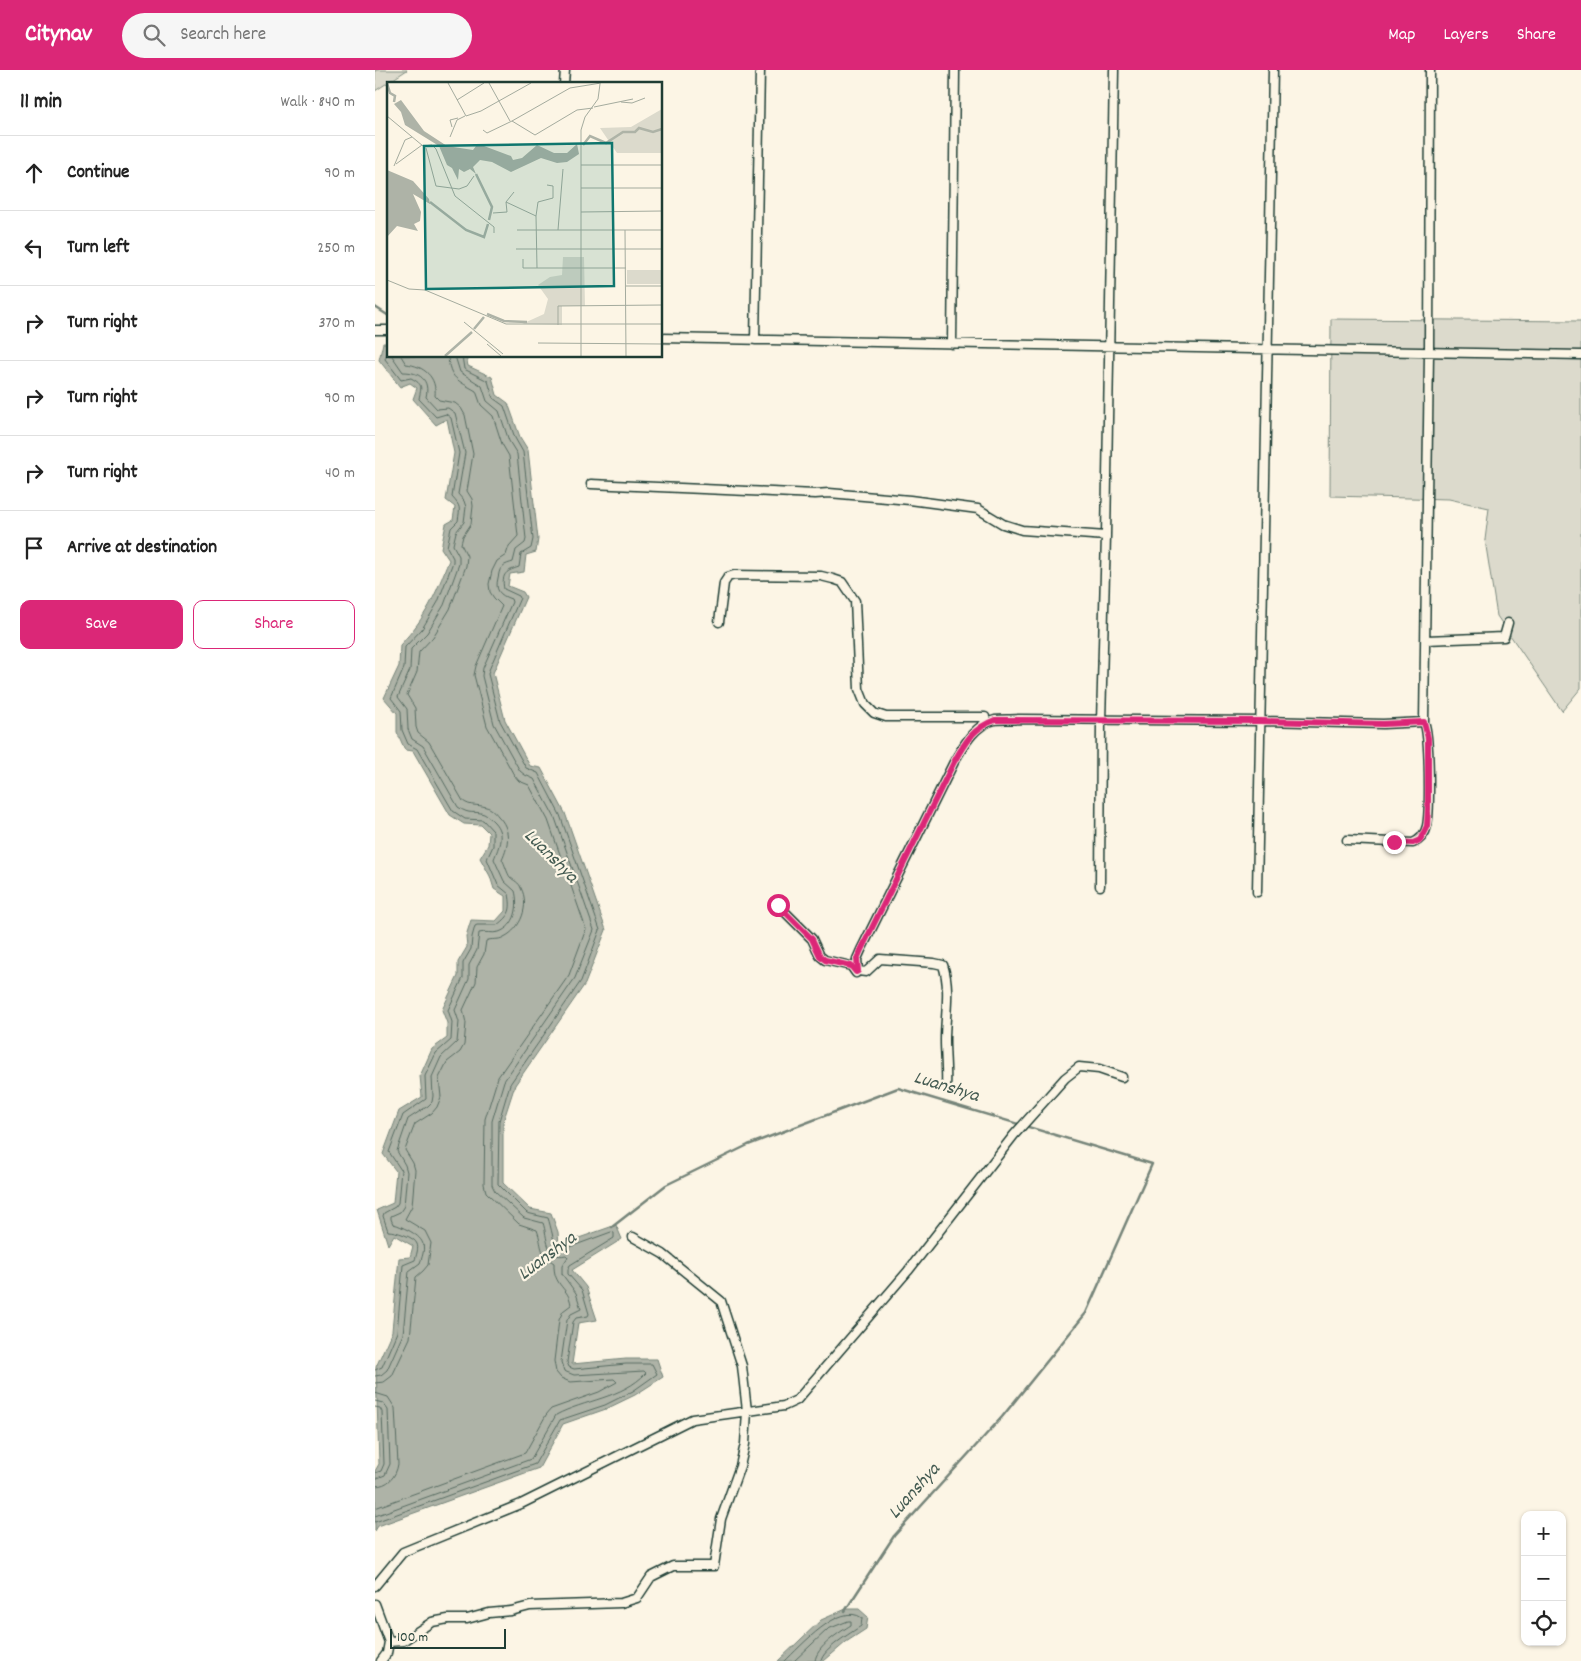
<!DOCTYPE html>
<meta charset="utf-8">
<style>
body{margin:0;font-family:Dekko,sans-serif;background:#f6f6f6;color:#222}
.controls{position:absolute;right:15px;bottom:15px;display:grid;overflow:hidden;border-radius:10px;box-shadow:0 1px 4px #0004}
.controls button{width:45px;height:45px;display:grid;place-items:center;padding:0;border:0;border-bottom:1px solid #e0e0e0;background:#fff;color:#222;font:25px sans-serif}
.scale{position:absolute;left:15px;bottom:12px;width:116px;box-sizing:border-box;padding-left:5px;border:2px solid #1f3d34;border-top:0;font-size:14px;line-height:18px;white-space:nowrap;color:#1f3d34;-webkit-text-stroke:4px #fcf5e5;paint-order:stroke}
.stop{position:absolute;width:15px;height:15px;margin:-11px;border:4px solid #db2777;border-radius:50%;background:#fff}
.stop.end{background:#db2777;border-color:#fff;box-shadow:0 1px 5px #0008}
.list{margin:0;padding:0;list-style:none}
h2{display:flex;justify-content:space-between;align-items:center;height:65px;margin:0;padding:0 20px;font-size:21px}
h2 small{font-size:16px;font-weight:400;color:#767676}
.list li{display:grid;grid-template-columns:32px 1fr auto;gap:15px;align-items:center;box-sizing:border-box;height:75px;padding:0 20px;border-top:1px solid #e0e0e0}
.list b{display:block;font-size:19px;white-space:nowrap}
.list em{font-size:16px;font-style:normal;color:#767676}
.actions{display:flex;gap:10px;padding:15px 20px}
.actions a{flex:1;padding:11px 0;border:1px solid #db2777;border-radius:10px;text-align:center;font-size:18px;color:#db2777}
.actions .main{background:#db2777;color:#fff}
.icon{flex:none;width:28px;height:28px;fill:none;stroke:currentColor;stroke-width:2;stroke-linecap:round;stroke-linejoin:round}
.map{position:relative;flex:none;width:1206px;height:1591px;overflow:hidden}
header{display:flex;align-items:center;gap:30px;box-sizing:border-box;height:70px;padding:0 25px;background:#db2777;color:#fff}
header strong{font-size:24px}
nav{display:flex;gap:28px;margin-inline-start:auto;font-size:18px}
.search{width:350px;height:45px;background:#f6f6f6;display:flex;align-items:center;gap:12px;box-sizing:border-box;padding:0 18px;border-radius:28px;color:#767676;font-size:19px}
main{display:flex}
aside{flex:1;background:#fff}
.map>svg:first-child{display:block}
.green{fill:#dcdacc;stroke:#7e8c80}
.water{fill:#aeb3a7;stroke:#758479}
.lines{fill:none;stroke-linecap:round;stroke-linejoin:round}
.shore{stroke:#586c62;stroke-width:1}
.stream{stroke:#758479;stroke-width:2.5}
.minor-casing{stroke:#1f3d34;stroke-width:11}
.minor{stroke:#fcf5e5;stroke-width:8}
.route{stroke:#db2777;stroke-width:6}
.labels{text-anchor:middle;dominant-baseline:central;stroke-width:4.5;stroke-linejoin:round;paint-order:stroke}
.water-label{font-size:19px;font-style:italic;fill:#435a51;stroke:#fcf5e5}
.inset-river{fill:none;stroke:#aeb3a7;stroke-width:2.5}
.inset-road{fill:none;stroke:#a4ab9e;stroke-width:1}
.view{fill:#0f766e;fill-opacity:0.15;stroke:#0f766e;stroke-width:2.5}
.inset-edge{fill:none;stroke:#1f3d34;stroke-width:2.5}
</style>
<header>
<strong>Citynav</strong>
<div class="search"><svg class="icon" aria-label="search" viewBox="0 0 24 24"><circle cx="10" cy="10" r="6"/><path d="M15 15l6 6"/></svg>Search here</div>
<nav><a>Map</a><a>Layers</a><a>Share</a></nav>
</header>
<main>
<aside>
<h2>11 min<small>Walk · 840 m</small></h2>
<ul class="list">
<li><svg class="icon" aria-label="ahead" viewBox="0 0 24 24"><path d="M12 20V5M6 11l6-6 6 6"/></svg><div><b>Continue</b></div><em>90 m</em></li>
<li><svg class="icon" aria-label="left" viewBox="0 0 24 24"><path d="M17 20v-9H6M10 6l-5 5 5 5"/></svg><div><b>Turn left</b></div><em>250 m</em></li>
<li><svg class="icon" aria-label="right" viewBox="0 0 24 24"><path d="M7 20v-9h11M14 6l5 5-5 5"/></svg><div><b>Turn right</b></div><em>370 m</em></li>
<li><svg class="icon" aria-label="right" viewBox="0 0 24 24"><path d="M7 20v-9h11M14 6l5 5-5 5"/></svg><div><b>Turn right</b></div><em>90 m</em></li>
<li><svg class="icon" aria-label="right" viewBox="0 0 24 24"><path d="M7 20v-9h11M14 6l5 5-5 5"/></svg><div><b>Turn right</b></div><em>40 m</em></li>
<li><svg class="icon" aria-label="arrive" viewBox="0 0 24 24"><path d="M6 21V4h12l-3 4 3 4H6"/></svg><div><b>Arrive at destination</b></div></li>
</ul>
<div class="actions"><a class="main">Save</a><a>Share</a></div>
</aside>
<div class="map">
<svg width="1206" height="1591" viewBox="0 0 1206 1591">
<rect width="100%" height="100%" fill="#fcf5e5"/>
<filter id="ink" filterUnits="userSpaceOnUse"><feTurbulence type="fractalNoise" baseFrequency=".02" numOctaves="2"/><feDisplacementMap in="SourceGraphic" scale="10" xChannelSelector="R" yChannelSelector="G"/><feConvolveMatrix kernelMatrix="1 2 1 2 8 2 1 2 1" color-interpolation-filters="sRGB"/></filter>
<g filter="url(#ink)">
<!-- green -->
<path class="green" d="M0,0h32l-32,21z
M956,249l250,2v367l-19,23 -65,-95 -12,-76 4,-32 -40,-9 -119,-3z"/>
<!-- water -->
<path class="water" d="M8,273h6v13h77l2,10 24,11 5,18 11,8 12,34 8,13 10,89 -2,13 -10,3 -2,17 -14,2 -2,12 15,6 3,5 -33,76 12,47 25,46 11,2 24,45 41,117 -21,54 -70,101 -12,37v61l27,26 21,4 7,19 1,13 57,-20 6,14 -50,31 14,17 11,33 -19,3 -6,41 54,-5h31l6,18 -28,18 -29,14 -43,15 -24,44 -161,58 -3,5v-60l4,-7 -3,-97 16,-36 7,-73 11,-1 3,-11 -19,-11 -6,10 -11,-35 16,-7 3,-32 -13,-17 16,-43 23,-14 -2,-21 12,-27 15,-11v-15l-5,-13 16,-34v-14l9,-15 -1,-11 5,-16 25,1 9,-10v-15l-11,-7 -4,-13 -10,-18 8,-13 1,-12 -8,-8 -17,-1 -14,-9 -37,-64 -8,-1 -8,-18v-19l-13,-15 15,-32 1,-21c27,-29 35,-49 49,-85l-8,-12 5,-24 7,-4 2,-13 -9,-7 8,-47 -7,-34 -11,6 -23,-26 4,-11 -7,-5 -10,4 -21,-27z
M471,1539h13l9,8 -2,12 -20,13 -22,19h-46l43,-41z"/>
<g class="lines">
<!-- shore -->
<path class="shore" d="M0,1300l7,-3 15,-35 6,-67 12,-5c1,-4 4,-12 2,-16 -2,-7 -22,-13 -29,-13l-5,-15 1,-3 11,-6 3,-4 3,-33 -12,-18 14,-37 23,-16 -1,-23 11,-23 15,-13 1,-18 -4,-12 15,-32v-15l8,-14 1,-12 3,-11 2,-1h20c13,-10 15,-15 12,-31l-11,-9 -11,-26 6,-13v-15l-10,-11 -18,-1 -12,-8 -36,-62 -9,-5 -6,-14 -1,-19 -10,-13 13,-30 1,-21 17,-18 16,-27 15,-40v-4l-6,-11 4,-19 7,-7c2,-14 3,-14 -6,-24l7,-44 -8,-35 -5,-4 -10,3 -17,-18c2,-12 5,-14 -8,-21l-10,2 -16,-21 4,-11
M0,1306l6,-1 6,-5 16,-36 6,-63 11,-8c7,-18 4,-24 -12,-33 -5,-2 -9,-5 -15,-6l-2,-5v-3l9,-4 4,-6 3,-34 -2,-7 -8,-14 11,-32 20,-13 4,-4 1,-6 -1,-19 9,-20 16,-15 2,-20 -4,-12 14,-31v-14l8,-15 2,-17c6,-2 13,1 20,-1 17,-6 20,-26 16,-41l-11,-10 -10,-22c5,-13 11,-25 0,-37 -3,-3 -6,-6 -10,-8 -11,-4 -13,2 -26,-7l-35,-61 -11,-7 -4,-10 -1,-20 -9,-12 12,-27 1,-21 16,-16 17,-28 15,-41v-8l-6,-11 3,-13 8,-10 2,-15 -2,-6 -6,-7 7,-41 -10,-40 -7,-5 -11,1 -11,-12c4,-17 -6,-25 -23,-25l-11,-16
M0,1313l9,-1 8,-6 18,-38 6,-61 7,-6 5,-6 3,-22 -6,-12 -20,-12 7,-13 3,-36 -2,-7 -8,-13 10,-26 17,-11 5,-6 4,-10 -2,-19 8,-16 13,-10 4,-7 2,-22 -3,-13 13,-28 1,-15 7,-13 2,-13c5,-3 12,0 18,-4 17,-8 26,-32 17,-49 -2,-6 -7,-7 -11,-11 -3,-4 -5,-13 -8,-18 7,-15 9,-30 -4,-43 -3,-4 -7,-8 -12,-9 -9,-3 -15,0 -23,-6l-34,-59 -11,-9 -2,-6 -1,-19 -8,-13 10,-23 2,-20 14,-15 17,-28 16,-43 1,-10 -6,-12 2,-8 8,-12 2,-18 -1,-7 -5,-8 6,-37 -8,-39 -4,-7 -6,-5 -16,-3 -4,-4c2,-19 -11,-30 -29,-32l-5,-8
M0,1323l13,4 7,11 3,56c-2,13 -10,22 -23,22
M0,1331l8,2 5,7 2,54 -5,11 -10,4
M0,1337l5,1 2,4 2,52 -3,7 -6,2
M0,1438l150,-55 21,-38 5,-6 48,-17 18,-10 -3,-3 -44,3 -9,-4 -5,-6 -2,-11 5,-41 4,-9 8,-6c-2,-18 -18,-18 -17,-42 -16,-10 -11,-17 -17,-33l-18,-6 -33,-32 -2,-8 1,-65 13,-42 71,-102 17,-46 -38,-109 -19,-35 -10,-4 -5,-6 -27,-49 -13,-51 2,-9 26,-60 -8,-8 -4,-6 -1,-8 3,-13 5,-10 9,-6 3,-9 9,-10 -9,-80 -7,-12 -9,-28 -12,-11 -5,-14c-17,-10 -27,-12 -28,-35
M0,1446l156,-57 25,-44c28,-15 67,-17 90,-42l-2,-2 -70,4 -10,-4 -3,-9 6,-42 4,-6 10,-5 -5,-16 -14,-19v-8l6,-9 -2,-2c-21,5 -18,-18 -23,-32l-19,-5 -29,-27 -3,-6v-64l12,-40 71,-103 19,-48 -39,-112 -21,-39 -9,-4 -5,-4 -26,-47 -12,-48 1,-8 29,-66 -1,-3c-12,-4 -16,-9 -13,-21 1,-4 1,-8 4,-11 3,-3 8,-4 11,-5l3,-12 9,-7 1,-4 -9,-85 -8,-13 -10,-30 -12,-10 -5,-15 -22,-14 -5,-16
M0,1452l160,-58 25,-44 45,-15 28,-14 24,-17 -5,-10h-26l-52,5 -5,-2 -2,-5 6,-40 3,-4 12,-2 1,-2 -7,-24 -14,-16v-5l2,-4 44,-27v-5l-3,-1 -49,18h-4c-4,-4 -7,-24 -10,-32l-21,-5 -29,-29 1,-63 11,-37 71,-103 19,-51 -40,-115 -22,-42 -12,-5 -26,-47 -12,-47 1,-4 31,-72 -1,-2 -15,-7c-3,-16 3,-18 15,-22l2,-13 10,-6 2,-9 -10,-87 -8,-14 -11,-32 -11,-8 -5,-17 -24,-12 -2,-13
M410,1591c15,-14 55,-60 77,-43l-1,8c-10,7 -38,23 -40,35
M419,1591l34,-32 20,-8h3v4c-11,7 -35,22 -36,36"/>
<!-- stream -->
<path class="stream" d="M0,237l14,9
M237,1157l54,-42 82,-40 150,-57 254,76 -66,149 -84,104 -108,119 -49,75"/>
<!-- minor casing -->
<g class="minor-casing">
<path id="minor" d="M189,14l1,-14
M0,260h14
M286,268l920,17
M380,270l5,-270
M577,274l3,-274
M216,414l224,10 14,-1 81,7 68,9 25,15 19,6 84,6
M344,552l5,-39 4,-6 6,-2 87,1 12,3 9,3 13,19 4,88 6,15 9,9 12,4h99l-1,8
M1051,570l78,-3 4,-14
M972,770l66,3c7,-3 12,-8 14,-17 3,-15 3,-91 -3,-104
M725,816l1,-165 5,-185 8,-466
M882,822l16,-822
M403,835l34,34 8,17 5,4 26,6 5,7 2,-2 8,1 14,-13 54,4 9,2c8,25 2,49 2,75 0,16 2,32 1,48
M483,901l-1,-12 4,-9 93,-188c10,-17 20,-37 41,-42 7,-1 16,0 24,-1l241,2 123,3 41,-2 5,-369 1,-283
M0,1516l28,-34 118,-48 171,-85 92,-13 13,-6 111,-129 106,-136 51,-57 14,-11 20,2 23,8
M0,1534l14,38 -2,11 -6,8
M14,1572l14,-1 29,-19 16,-3h19l22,-6 22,-2 19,-5 91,-3 16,-5 14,-21 22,-11h41l7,-47 19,-53 5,-22 2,-33 -5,-45 -21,-65 -58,-47 -30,-17"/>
</g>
<!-- minor -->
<use href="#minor" class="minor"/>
</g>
</g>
<g class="lines" filter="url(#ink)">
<!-- route -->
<path class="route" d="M403,835l34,34 8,17 5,4 26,6 5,6 2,-1 -1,-12 4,-9 93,-188c11,-20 19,-34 41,-42l265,1 123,3 41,-2 4,16v71l-1,17 -7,14 -7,3 -19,-1"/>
</g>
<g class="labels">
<!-- water labels -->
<g class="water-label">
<text transform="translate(175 787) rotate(45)">Luanshya</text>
<text transform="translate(571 1018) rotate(17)">Luanshya</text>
<text transform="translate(173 1187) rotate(-37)">Luanshya</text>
<text transform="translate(540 1422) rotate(-48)">Luanshya</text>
</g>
</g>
<!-- overview -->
<g transform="translate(12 12)">
<rect width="275" height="275" fill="#fcf5e5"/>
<path d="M275,27v44h-45l-17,-25 31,-1zM176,175h21l1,49h-23v19l-40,-1 22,-10 4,-15 -10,-14 12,-8 12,-2zM240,188h35v14h-35z" fill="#dcdacc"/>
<path d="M14,18l23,31 23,15 26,4 3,-4h8l27,10 2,4 9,-2 15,-13 17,8h13l10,-9 2,10 -12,8 -10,1 -16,-5 -30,14 -19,-10 -12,-2 -7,7 3,7 -6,-5 -6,3 -5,-3 -1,11 -6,-12 -5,-3 -8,-19 -34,-21 -4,-13 -7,-8zM0,88l26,11 16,18 1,5 -17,-10 8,18 -1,9 -6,3 4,7 -21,-5 -10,11z" fill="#aeb3a7"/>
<path class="inset-river" d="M0,1l3,10 5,3 -1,6M196,63l7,-9 16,7 17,-11h12l4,-4 14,4 9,-3M89,92l16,33 -3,13M43,120l36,28 18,7 4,-13M100,232l17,7 23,1M87,247l10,-12M58,274l27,-24"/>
<path class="inset-road" d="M61,1l18,33 15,-5 50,-28M102,1l21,38M70,18l27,-17M234,20l11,1 13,-5M207,25l39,-8M0,34l36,30 9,-1 4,4 19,47 39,31v6M125,39l23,14 42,-25 16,-2M65,45l-2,-7 8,-2M96,48l4,3 25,-12 58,-33 31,-5M63,55l7,-17 8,-4M39,66l10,38 23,3 8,-3 7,-10M9,82l26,-19M194,83h81M7,84l11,-26 7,-3M194,106h81M119,120l30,14 1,52h89M194,130l81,-1M106,131l14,-1 -1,-10 8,-10M149,134l2,-14 15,-4v-12l-6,-1M130,148h145M171,148l5,-61M238,148l1,126M129,167h146M136,177v9h14M0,198l22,9 16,1 81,34h156M239,204h36M77,240l39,32M171,243v-19l104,-1M151,261l124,1M100,262l14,12M194,274v-226l4,-13 13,-18 2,-15"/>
<path class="view" d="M225,61l2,143 -188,3 -2,-143z"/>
<rect width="275" height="275" class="inset-edge"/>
</g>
</svg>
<div class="controls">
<button>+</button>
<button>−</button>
<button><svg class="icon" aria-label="locate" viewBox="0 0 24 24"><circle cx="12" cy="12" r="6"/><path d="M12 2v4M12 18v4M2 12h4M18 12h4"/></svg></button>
</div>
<div class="scale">100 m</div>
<div class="stop" style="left:403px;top:835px"></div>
<div class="stop end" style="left:1019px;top:772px"></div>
</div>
</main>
